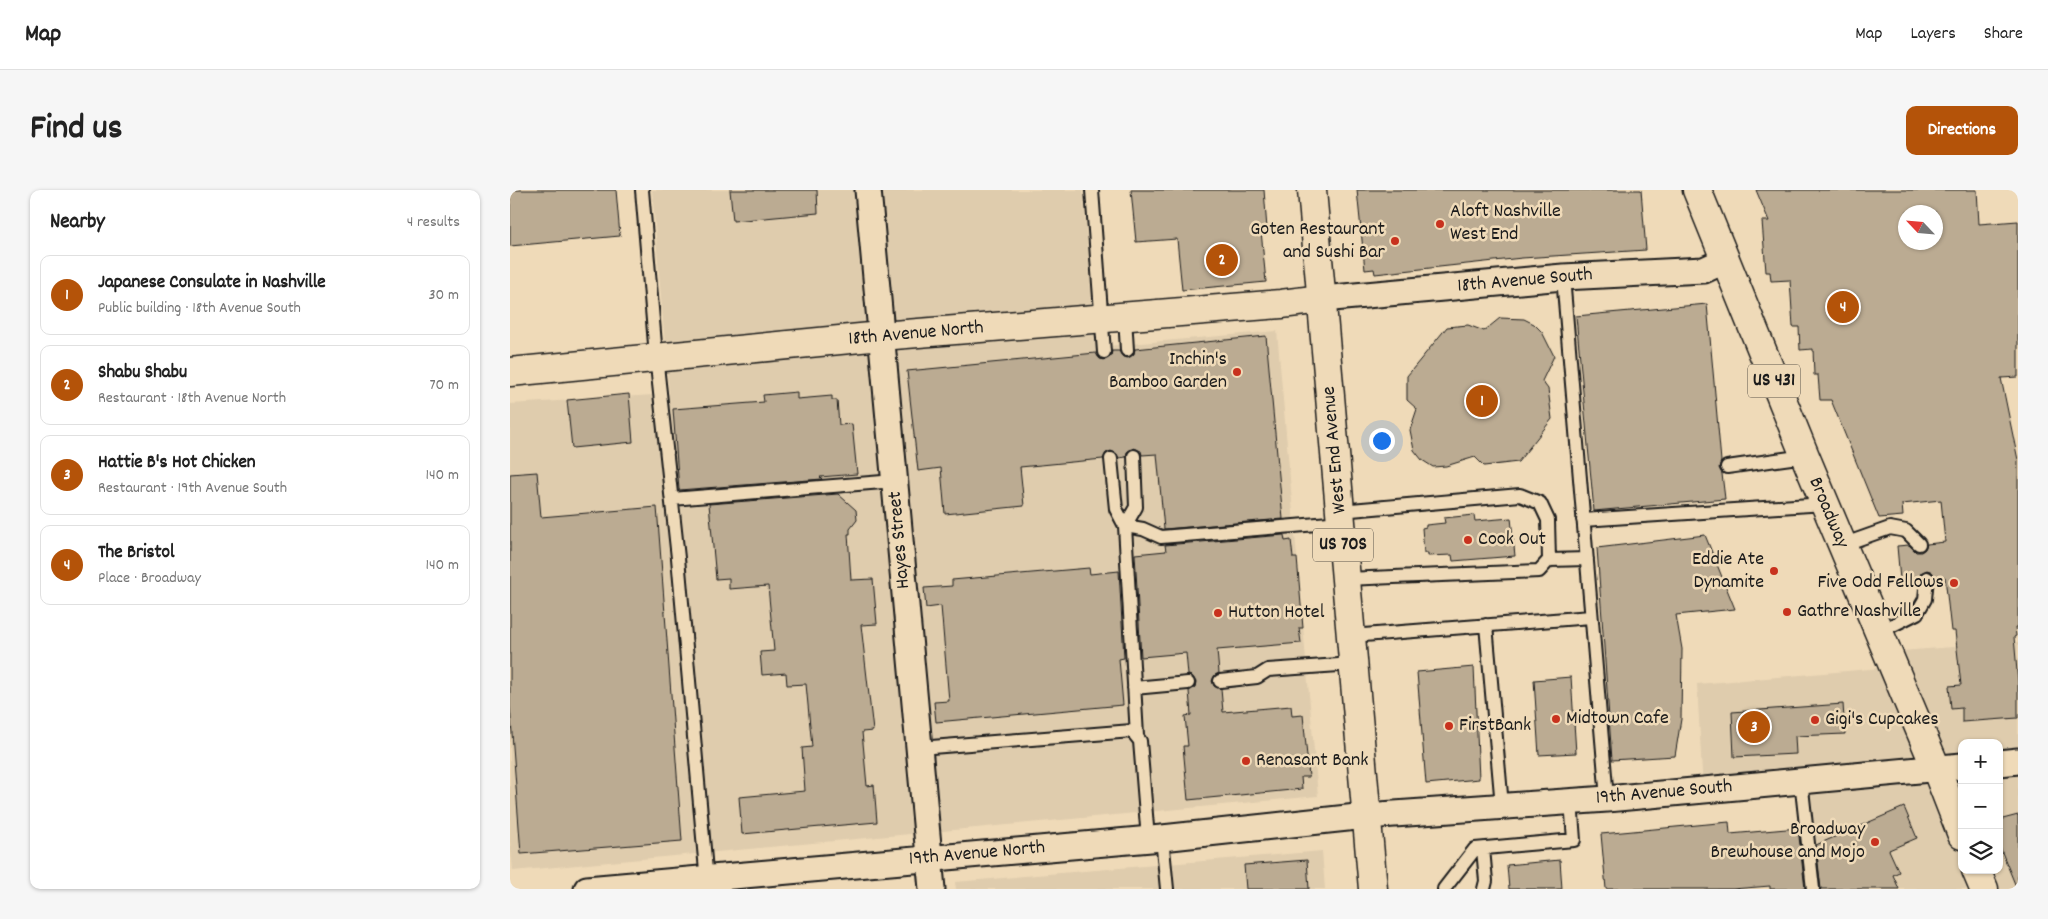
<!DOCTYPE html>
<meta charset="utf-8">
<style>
body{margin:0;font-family:Dekko,sans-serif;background:#f6f6f6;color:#222}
.controls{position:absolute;right:15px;bottom:15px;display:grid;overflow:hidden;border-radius:10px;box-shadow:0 1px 4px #0004}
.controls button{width:45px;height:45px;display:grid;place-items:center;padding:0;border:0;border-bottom:1px solid #e0e0e0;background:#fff;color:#222;font:25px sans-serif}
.compass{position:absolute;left:1388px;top:15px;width:45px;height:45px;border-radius:50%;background:#fff;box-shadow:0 1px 4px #0004;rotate:296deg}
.you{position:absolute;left:871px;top:250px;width:18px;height:18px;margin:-12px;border:4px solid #fff;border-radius:50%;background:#1a73e8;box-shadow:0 0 0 8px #1a73e833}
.badge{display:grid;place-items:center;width:32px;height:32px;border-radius:50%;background:#b45309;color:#fff;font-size:16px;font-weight:700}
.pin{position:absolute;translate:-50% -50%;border:2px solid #fff;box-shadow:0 1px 5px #0006}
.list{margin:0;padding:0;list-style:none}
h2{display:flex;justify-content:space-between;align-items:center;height:65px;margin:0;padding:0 20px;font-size:21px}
h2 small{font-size:16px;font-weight:400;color:#767676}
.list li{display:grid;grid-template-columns:32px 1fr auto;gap:15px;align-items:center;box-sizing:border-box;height:80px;margin:0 10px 10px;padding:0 10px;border:1px solid #e0e0e0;border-radius:10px}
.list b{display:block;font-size:19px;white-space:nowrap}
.list p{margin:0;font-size:16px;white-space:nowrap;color:#767676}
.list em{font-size:16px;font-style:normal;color:#767676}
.icon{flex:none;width:28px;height:28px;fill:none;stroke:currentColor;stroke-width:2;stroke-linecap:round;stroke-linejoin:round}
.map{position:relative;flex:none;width:1508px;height:699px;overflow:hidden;border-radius:10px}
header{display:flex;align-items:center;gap:30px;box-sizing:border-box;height:70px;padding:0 25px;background:#fff;border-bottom:1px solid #e0e0e0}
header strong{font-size:24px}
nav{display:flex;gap:28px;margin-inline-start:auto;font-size:18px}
.intro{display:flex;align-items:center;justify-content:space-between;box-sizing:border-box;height:120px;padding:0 30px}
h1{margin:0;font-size:35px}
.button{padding:12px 22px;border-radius:10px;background:#b45309;color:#fff;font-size:18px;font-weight:700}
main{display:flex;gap:30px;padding:0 30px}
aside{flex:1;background:#fff;border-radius:10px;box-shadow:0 1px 4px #0004}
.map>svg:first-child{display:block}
.built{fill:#dfccad;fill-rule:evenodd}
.building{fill:#bbab92;stroke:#1c1c1c;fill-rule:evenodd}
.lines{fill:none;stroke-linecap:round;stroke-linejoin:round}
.service-casing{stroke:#1c1c1c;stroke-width:16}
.minor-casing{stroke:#1c1c1c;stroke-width:29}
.secondary-casing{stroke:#1c1c1c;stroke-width:31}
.primary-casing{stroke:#1c1c1c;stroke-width:31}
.service{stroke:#efdab8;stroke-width:12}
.minor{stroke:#efdab8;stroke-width:25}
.secondary{stroke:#efdab8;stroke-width:28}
.primary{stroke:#efdab8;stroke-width:28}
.poi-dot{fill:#c8321e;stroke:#efdab8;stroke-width:2}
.labels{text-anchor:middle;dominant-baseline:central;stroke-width:5;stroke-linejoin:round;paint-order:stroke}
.shield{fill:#efdab8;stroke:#5b554b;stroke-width:1}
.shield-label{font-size:19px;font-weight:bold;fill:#1c1c1c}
.poi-label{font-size:20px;fill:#1c1c1c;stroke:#efdab8;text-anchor:start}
.street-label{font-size:20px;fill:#1c1c1c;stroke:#efdab8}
</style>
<header>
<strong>Map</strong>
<nav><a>Map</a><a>Layers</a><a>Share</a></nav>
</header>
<div class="intro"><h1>Find us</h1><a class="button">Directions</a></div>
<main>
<aside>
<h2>Nearby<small>4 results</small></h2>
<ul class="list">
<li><span class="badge">1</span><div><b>Japanese Consulate in Nashville</b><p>Public building · 18th Avenue South</p></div><em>30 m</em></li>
<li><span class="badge">2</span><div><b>Shabu Shabu</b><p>Restaurant · 18th Avenue North</p></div><em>70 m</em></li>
<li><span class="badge">3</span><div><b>Hattie B's Hot Chicken</b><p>Restaurant · 19th Avenue South</p></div><em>140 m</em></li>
<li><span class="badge">4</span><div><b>The Bristol</b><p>Place · Broadway</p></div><em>140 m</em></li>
</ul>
</aside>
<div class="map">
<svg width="1508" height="699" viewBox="0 0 1508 699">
<rect width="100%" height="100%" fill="#efdab8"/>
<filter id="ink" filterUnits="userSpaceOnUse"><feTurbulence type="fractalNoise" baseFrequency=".02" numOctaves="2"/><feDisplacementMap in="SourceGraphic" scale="10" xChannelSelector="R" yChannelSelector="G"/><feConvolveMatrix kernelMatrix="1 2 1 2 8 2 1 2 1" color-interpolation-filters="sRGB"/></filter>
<g filter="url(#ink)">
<!-- built -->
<path class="built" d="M142,0h431l13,157 181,-16 41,465 -805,75 -3,-30v-437l159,-10z
M1508,452v247h-205l-12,-108 -98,9 -6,-106 196,-17 -5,-15zM1452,553h37v127h-37z
M812,661l3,38h-369l-1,-7z"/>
<!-- building -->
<path class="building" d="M0,0h106l4,46 -110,10z
M220,0h87l1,23 -85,8z
M621,0h133l3,39 -6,2 5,51 -84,8 -5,-51 -41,3z
M847,0h284l5,60 -124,8 -147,16 -1,-5 -9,1z
M1246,0h221l2,34 39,-3v156l-17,1 17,82v167h-3l1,9 -2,1 4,46v35l-56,4v-14l-11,1 -2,-23 12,-1 -6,-54h-4l-6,-54h-10l-3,-5 -5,-2 -6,3 -2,6 -19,1 -3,-34 12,-1 7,7h5l4,-3 2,-5 18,-2 -4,-42 -39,4 1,12 -24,2 -48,-118h-11l-2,-25h-4l-1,-26 -13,1 -1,-23h-6l-3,-47 -19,1 -1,-9h-4l-4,-51h7zM1396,22h30v30h-30z
M1197,114l14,157 -2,7 3,6 3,25 -131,12 -18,-195z
M990,128l24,1 10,5 8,8 12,24 -12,25 6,8 4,30 -34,43 -34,4 -9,-9 -29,9 -13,1 -11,-7 -8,-10 -4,-20 7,-21 -10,-9v-24l40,-49 21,-2 16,6z
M756,146l17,183 -119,10 -7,-75 -15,1 -1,-4 -7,-3 -7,4 -1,5 -7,1 -2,-4 -6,-3 -5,2 -3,6 -83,8 4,39 -79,8 -4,-46 -23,3 -11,-100 189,-18 4,6 5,1 6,-4 1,-5h7l4,6 5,1 6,-4 1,-5z
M287,202v7l35,-3v4h5l2,25 13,-1 5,50 -37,3 2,2 -143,11 -6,-81 91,-7 -1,-7z
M119,204l4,48 -61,6 -5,-48z
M27,282l4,45 116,-10 25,334 -161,13 -11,-148v-232z
M328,304l18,16 1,10 -7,9v5h-2l3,46 22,-1 4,45 -16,1 12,106 -11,1 5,54 7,-1 3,37 -135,12 -3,-37 66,-6 -3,-43 10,-1 -6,-63 -19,1 -1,-12 -24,2 -2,-23 14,-1 -6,-65 -39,3v-11l-13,1 -7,-75z
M964,325l1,6 36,-3 4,38 -62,5 -1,-6 -24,1v-3h-4l-2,-25 4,-1v-2l19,-2 -1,-5z
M774,345l1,6 6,-1 2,18h4l6,70h-4l2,15 -84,7 2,23 -4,2 -3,6 2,5 7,3 2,23 68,-6 1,10 11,-1 6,62h-8l1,12 -114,11 -5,-54h5l-3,-30 6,-1 -2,-24 6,-4 1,-5 -4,-6 -4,-1 -2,-22 -45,4 -6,-103 31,-3 -1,-6z
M1195,345l30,74 -59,6 6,34 -1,70 -6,37 -63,4 -15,-212z
M579,378l1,6 29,-3 5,87 -5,1 4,46 -187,17 -2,-20 15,-1 -8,-95 -15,2 -2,-20 28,-2v-6z
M964,477l5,112 -53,5 -9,-112z
M1061,487l5,76 -37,2 -5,-75z
M1333,514l2,30 -50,2 1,18 -62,3 -2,-45z
M1394,617l13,31 -28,12 10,22 -6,3 6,14h-78l-5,-44z
M1508,625v74h-1l-18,-44v-25z
M1219,632l1,12 68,-6 7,61h-35v-3l-37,3h-127l-5,-55z
M797,670l2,29h-63l-2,-24z
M1050,670l2,29h-53l-2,-24z"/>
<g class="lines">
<!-- service casing -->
<g class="service-casing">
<path id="service" d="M132,0l14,166 22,202 29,324
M582,0l12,162
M1053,87l44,522
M615,127l2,33
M601,269l5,50 9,17 12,210
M1217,277l78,-11
M162,309l223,-18
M830,321l180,-16 20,8 8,17 1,40 -10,11 -193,8
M1073,330l242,-16
M615,336l18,3 18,8 180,-15
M615,336l11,-19 -2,-51
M1332,355l48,-17 16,3 13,13
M1039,370l38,-1
M976,435l16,181
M1369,442l38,-19 8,-14 2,-21
M841,446l240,-19
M710,491l37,-4 11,-7 85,-6
M624,498l54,-5
M409,558l213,-17 8,10 8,98
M1291,590l12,109
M652,648l5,51
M973,659l3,32 -2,8
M934,699l31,-40 99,-9 -3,-39"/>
</g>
<!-- minor casing -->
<g class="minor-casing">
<path id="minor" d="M358,0l64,699
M812,109l241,-22 141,-7 22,-10
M1489,573l19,-2
M77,699l575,-51 204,-22 241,-17 355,-33"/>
</g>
<!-- secondary casing -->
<g class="secondary-casing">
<path id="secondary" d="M0,182l371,-36 400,-32 41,-5"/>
</g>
<!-- primary casing -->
<g class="primary-casing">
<path id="primary" d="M802,0l61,699
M1187,0l108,266 131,312 26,67
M1466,680l8,19"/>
</g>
<!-- service -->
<use href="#service" class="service"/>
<!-- minor -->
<use href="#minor" class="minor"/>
<!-- secondary -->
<use href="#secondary" class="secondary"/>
<!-- primary -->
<use href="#primary" class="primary"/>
</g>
</g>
<!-- markers -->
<g class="poi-dot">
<circle cx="930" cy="34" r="5"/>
<circle cx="885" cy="51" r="5"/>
<circle cx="727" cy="182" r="5"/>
<circle cx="958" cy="350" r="5"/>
<circle cx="1264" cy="381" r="5"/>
<circle cx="1444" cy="393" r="5"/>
<circle cx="1277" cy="422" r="5"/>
<circle cx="708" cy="423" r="5"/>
<circle cx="1046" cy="529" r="5"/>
<circle cx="1305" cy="530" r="5"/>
<circle cx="939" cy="536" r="5"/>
<circle cx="736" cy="571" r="5"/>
<circle cx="1365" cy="652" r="5"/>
</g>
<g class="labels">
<!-- shield labels -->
<g class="shield">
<rect x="1238" y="174.5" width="52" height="33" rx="4"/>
<rect x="803" y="338.5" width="60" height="33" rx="4"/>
</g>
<g class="shield-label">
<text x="1264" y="191">US 431</text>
<text x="833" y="355">US 70S</text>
</g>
<!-- poi labels -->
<g class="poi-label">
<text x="940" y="22">Aloft Nashville<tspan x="940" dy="23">West End</tspan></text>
<text x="875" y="40" text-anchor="end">Goten Restaurant<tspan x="875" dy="23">and Sushi Bar</tspan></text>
<text x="717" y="170" text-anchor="end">Inchin's<tspan x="717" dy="23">Bamboo Garden</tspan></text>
<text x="968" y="350">Cook Out</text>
<text x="1254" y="370" text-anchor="end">Eddie Ate<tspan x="1254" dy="23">Dynamite</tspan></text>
<text x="1434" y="393" text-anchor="end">Five Odd Fellows</text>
<text x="1287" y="422">Gathre Nashville</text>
<text x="718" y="423">Hutton Hotel</text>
<text x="1056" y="529">Midtown Cafe</text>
<text x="1315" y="530">Gigi's Cupcakes</text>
<text x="949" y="536">FirstBank</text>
<text x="746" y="571">Renasant Bank</text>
<text x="1355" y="640" text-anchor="end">Broadway<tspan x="1355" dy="23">Brewhouse and Mojo</tspan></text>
</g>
<!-- street labels -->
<g class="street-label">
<text transform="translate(1015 91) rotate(-5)">18th Avenue South</text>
<text transform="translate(406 144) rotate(-5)">18th Avenue North</text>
<text transform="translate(825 260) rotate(-95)">West End Avenue</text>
<text transform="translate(1318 323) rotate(67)">Broadway</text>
<text transform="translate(390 350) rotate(-95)">Hayes Street</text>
<text transform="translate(1154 603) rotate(-5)">19th Avenue South</text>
<text transform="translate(467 664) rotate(-5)">19th Avenue North</text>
</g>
</g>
</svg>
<div class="controls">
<button>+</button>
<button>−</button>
<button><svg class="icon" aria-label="layers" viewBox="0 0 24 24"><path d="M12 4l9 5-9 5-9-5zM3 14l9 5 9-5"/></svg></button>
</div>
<svg class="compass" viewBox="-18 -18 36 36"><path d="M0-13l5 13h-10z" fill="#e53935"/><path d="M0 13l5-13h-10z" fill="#767676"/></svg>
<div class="you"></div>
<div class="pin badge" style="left:972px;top:211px">1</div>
<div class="pin badge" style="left:712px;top:70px">2</div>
<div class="pin badge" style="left:1244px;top:537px">3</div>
<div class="pin badge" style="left:1333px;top:117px">4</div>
</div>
</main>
